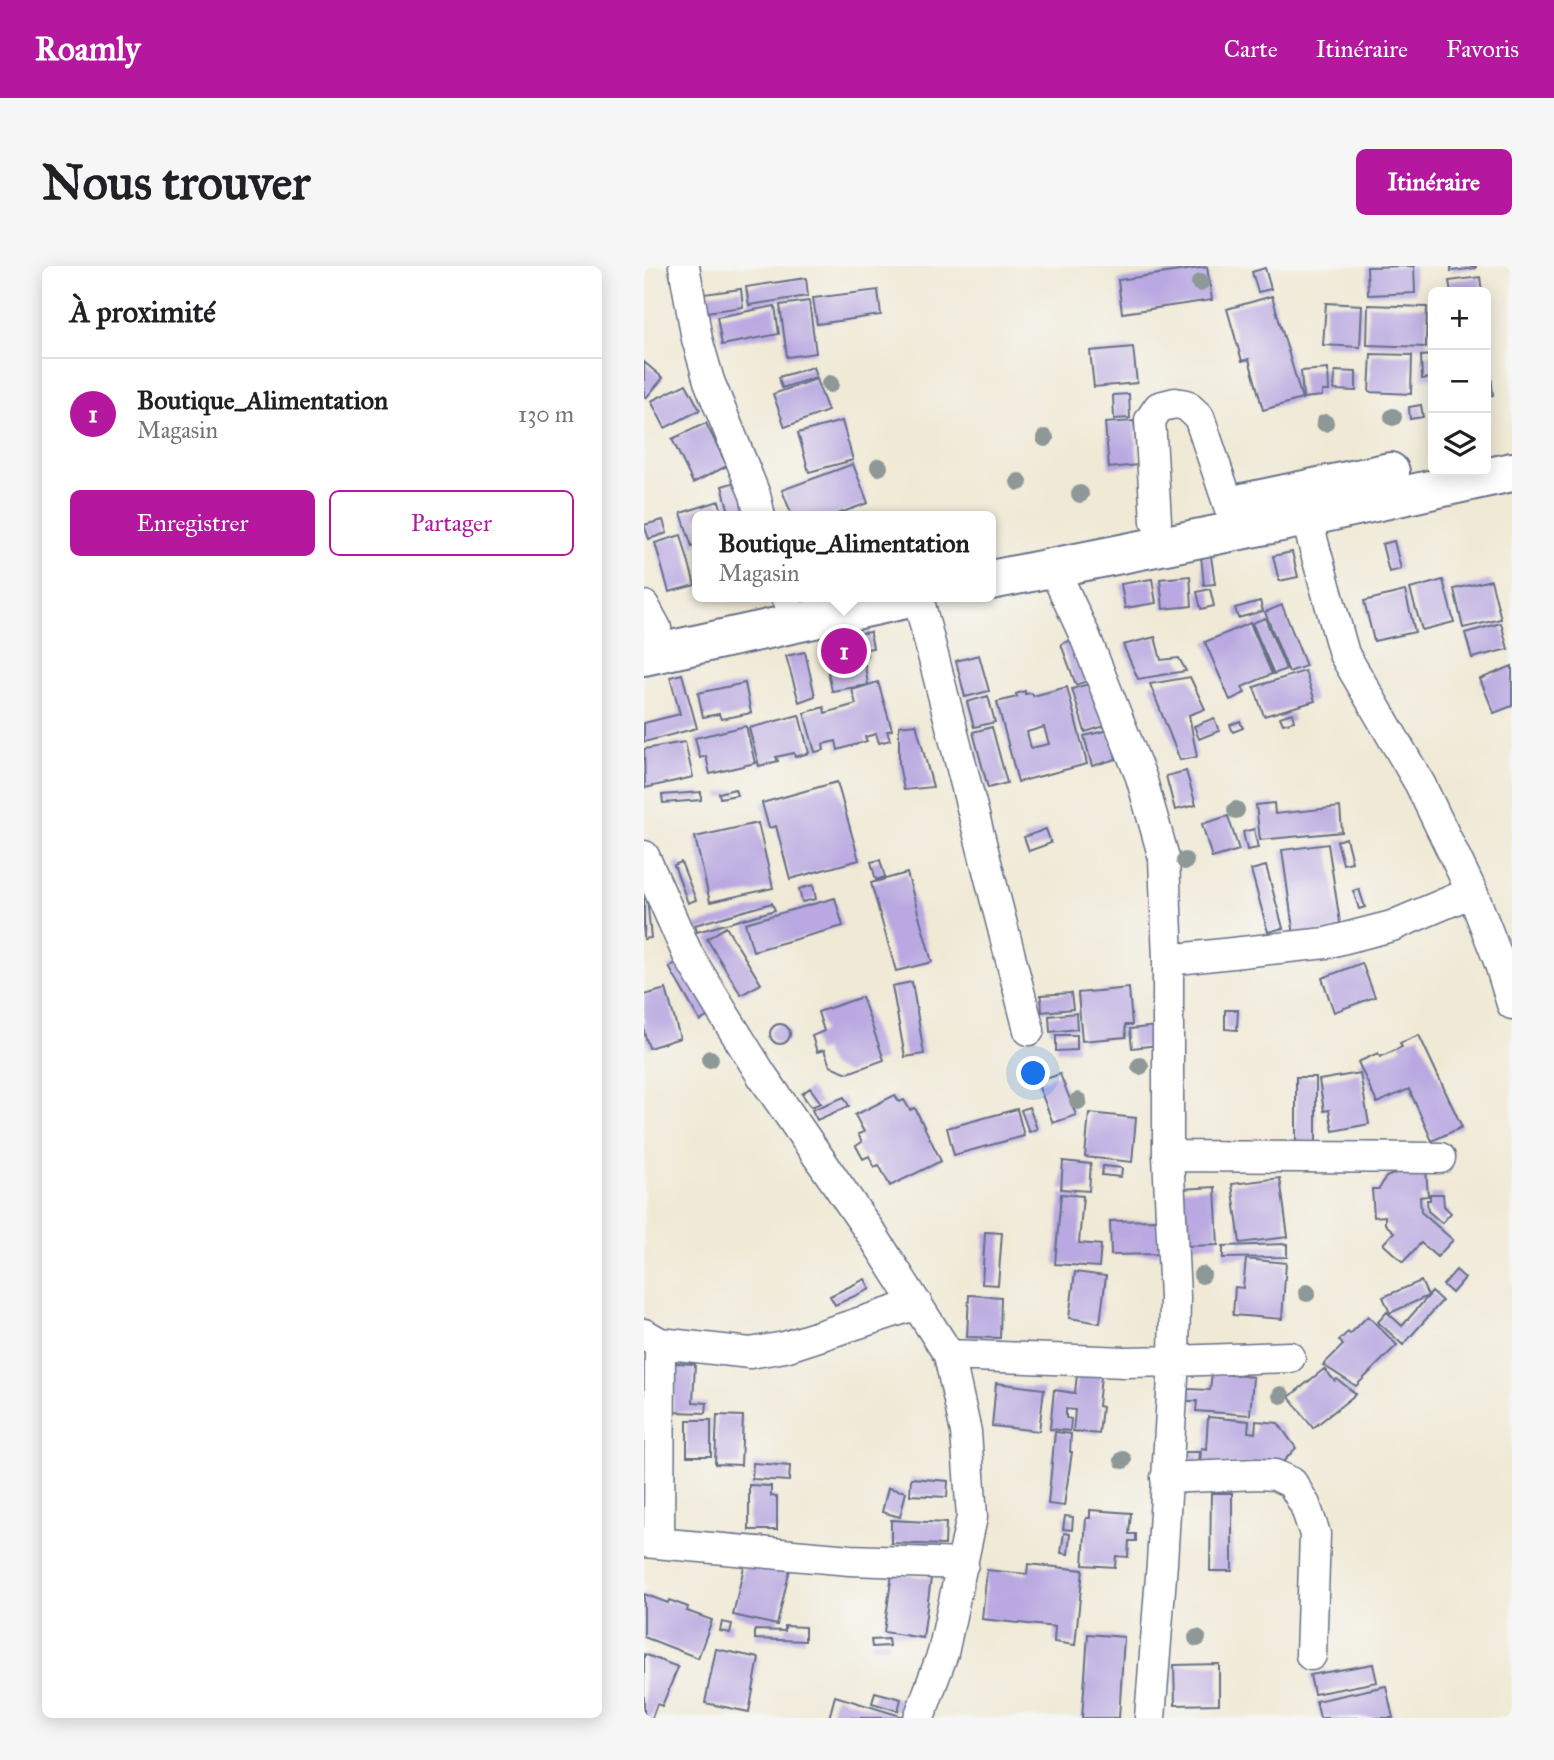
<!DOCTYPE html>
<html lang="fr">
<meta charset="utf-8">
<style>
body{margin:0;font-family:"IM FELL Great Primer",serif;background:#f6f6f6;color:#202124}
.controls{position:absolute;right:21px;top:21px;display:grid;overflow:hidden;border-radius:10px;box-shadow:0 4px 18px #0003}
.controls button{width:63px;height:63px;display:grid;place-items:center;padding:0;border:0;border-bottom:2px solid #e0e0e0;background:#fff;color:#202124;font:35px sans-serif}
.you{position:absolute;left:390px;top:808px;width:24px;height:24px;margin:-18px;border:5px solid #fff;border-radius:50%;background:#1a73e8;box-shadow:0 0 0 10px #1a73e833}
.badge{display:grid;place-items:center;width:46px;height:46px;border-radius:50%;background:#b5179e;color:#fff;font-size:23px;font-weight:700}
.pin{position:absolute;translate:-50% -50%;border:4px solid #fff;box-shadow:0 2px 7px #0006}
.popup{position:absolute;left:48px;top:245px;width:304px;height:91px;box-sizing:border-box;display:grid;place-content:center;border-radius:10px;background:#fff;filter:drop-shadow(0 2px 5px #0005);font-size:23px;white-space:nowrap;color:#757577}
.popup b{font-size:26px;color:#202124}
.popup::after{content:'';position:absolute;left:50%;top:100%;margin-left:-14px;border:14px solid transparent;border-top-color:#fff}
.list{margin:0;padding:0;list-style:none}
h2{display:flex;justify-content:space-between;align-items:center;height:91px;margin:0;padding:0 28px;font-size:30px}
h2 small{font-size:23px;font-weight:400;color:#757577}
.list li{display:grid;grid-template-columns:46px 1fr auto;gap:21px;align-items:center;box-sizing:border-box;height:112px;padding:0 28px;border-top:2px solid #e0e0e0}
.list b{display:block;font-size:26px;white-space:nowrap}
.list p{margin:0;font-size:23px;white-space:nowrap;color:#757577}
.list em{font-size:23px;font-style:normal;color:#757577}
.actions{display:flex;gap:14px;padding:21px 28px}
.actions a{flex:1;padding:16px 0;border:2px solid #b5179e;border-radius:10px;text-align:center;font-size:24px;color:#b5179e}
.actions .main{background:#b5179e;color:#fff}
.icon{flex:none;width:38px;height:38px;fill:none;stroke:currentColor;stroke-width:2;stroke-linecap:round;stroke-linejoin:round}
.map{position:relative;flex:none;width:868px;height:1452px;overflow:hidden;border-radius:10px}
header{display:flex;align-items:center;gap:42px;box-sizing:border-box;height:98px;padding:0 35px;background:#b5179e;color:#fff}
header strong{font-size:33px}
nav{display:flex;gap:38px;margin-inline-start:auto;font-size:24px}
.intro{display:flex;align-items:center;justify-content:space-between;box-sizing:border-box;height:168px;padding:0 42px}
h1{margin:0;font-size:49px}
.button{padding:18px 32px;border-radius:10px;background:#b5179e;color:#fff;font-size:24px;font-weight:700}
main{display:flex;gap:42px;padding:0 42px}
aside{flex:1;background:#fff;border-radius:10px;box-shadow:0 4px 18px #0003}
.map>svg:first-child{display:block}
.building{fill:#b9a8e1;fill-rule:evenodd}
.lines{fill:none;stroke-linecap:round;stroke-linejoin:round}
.minor-casing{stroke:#667088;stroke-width:33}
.major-casing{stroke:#667088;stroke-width:42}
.minor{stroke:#fff;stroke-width:30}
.major{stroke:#fff;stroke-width:38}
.tree{fill:#8d9897}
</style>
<header>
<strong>Roamly</strong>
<nav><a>Carte</a><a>Itinéraire</a><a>Favoris</a></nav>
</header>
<div class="intro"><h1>Nous trouver</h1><a class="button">Itinéraire</a></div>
<main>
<aside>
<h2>À proximité<small></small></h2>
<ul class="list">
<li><span class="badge">1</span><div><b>Boutique_Alimentation</b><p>Magasin</p></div><em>130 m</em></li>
</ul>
<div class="actions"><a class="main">Enregistrer</a><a>Partager</a></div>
</aside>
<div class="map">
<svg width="868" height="1452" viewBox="0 0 868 1452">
<rect width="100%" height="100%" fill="#f6f6f2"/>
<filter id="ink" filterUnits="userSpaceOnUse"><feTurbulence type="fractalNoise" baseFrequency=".0143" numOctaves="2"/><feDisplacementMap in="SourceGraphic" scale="14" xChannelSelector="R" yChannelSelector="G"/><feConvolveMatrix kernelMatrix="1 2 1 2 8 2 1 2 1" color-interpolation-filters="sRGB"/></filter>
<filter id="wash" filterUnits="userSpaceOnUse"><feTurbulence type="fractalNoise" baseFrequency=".00686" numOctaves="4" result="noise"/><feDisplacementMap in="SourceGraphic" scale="28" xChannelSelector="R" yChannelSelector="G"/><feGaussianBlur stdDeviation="1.57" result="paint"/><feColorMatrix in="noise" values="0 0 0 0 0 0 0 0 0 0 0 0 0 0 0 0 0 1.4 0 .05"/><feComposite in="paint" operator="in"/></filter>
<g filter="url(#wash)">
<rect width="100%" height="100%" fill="#f0e9d5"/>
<g id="blocks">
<!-- building -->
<path class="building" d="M770,0l1,27 -47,2 -1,-28z
M807,0h25v2l-25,3z
M563,1l5,33 -90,13 -4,-33z
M621,2l6,21 -13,3 -6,-20z
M836,11l2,15h-31l-2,-11z
M162,12l2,18 -59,9 -3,-18z
M97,23l2,18 -37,5 -2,-18z
M234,24l3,25 -64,9 -4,-26z
M628,30l30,103 -39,11 -14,-51 -7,2 -15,-52z
M165,35l7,52 -29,4 -7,-52z
M682,37l36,2 -2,42 -37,-2z
M724,39l59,2 -1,40 -59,-2z
M131,40l4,28 -57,11 -5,-28z
M842,75h2l5,54 -7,1z
M489,81l4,36 -43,4 -4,-36z
M727,88l41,1 -1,39 -42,-2z
M789,89v23l-11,1 -1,-23z
M0,96l19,16 -17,20 -2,-2z
M169,101l3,10 -34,11 -3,-11z
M684,103l1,22h-7v5l-19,2 -2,-27z
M691,105l21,1v19l-22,-1z
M172,113l12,32 -43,16 -12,-33z
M42,118l14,26 -35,18 -14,-27z
M485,128l1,24 -16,1 -1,-24z
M777,139l2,12 -13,2 -1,-12z
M198,155l11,39 -44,12 -11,-39z
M490,155l4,44 -29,3 -4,-45z
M62,157l21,43 -34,17 -21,-44z
M209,198l15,39 -36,13h-40l-10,-26z
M102,213l8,32 -24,5 -8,-30z
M75,235l4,15h-26v29l-5,2 -11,-34z
M19,254l4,13 -18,6 -5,-14z
M37,269l14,50 -26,7 -14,-49z
M750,275l7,28 -12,3 -7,-28z
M648,286l6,25 -19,4 -6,-25z
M557,290h10l4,28 -11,1z
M546,310l2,30 -29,3 -3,-30z
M508,313l4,24 -31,5 -4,-24z
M799,314l11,42 -32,8 -12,-41z
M847,314l10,39 -38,9 -9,-39z
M566,323l4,17 -13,3 -4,-17z
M761,325l10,41 -41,9 -10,-40z
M616,335l3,10 -25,7 -3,-10z
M638,339l24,61 -17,6 -24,-60z
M621,352l21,51 -12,5 -22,-51z
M606,357l22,51 -30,13 3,6 -15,7 -25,-58z
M857,357l7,26 -36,9 -7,-25z
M226,366l3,16 -7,1 1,9 -39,6 -4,-25z
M436,371l15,41 -19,7 -15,-41z
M511,371l6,23 18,-2 7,13 -48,8 -15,-34z
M161,386l10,44 -16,6 -13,-46z
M335,389l10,36 -24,6 -9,-36z
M221,399l3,20 -36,6 -4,-19z
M868,400v40l-18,7 -14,-34z
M661,405l10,30 -51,15 -10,-29z
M38,408l15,54 -53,14v-19l36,-9 -10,-37z
M546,411l15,32 -16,6 8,42 -17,3 -30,-76z
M234,416l14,48 -5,1 3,9 -11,3 -3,-9 -11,3 2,4 -29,9 -2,-9 -13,3 1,6 -9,2 -11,-39 20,-6 1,6 31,-9 -4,-14z
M451,416l13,43 -23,7 -13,-43z
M101,417l6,30 -30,6 -2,-5 -16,3 -5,-24z
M423,421l20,77 -69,18 -21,-80 20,-5 -1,-3 9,-3v3l7,-1 1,3zM400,461l5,17 -18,4 -4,-16z
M344,430l7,26 -21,5 -7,-25z
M648,447l2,8 -11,3 -3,-7z
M155,449l10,38 -14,4 -1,-4 -18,4 2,4 -19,5 -10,-38z
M570,452l5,13 -20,8 -5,-13z
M596,455l3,7 -10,4 -3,-7z
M272,458l17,63 -29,3 -5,-25v-39z
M102,460l9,37 -45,11 -4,-18 -6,2 -5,-20z
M348,461l15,56 -19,5 -15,-56z
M465,464l7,29 -24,7 -8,-30z
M41,476l8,35 -48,11 -1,-39z
M542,505l10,34 -21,5 -9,-34z
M193,516l22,78 -69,19 -14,-53 -7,2 -7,-25z
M91,523l2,6 -17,3 -1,-5z
M57,526v8l-38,3 -1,-8z
M630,537l1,11 65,-7 2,25 -82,8 -4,-35z
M584,550l11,34 -27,8 -10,-34z
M114,557l15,65 -63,14 -15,-65z
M402,563l5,14 -22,8 -5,-14z
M610,563l4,19 -11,2 -4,-18z
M702,572l6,24 -9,2 -6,-23z
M684,578l13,85 -47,7 -12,-86z
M236,594l5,17 -9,3 -5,-18z
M37,596l15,38 -8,3 -14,-38z
M622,600l17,62 -15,4 -17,-62z
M263,607l25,89 -36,9 -25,-88z
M169,619l3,14 -14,3 -3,-13z
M715,623l6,18 -6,2 -6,-18z
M3,632l4,40 -7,1v-40z
M191,632l8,28 -90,25 -8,-28z
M128,637l3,7 -78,22 -2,-7z
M82,661l35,57 -20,11 -34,-56z
M41,692l30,54 -15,9 -31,-54z
M718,697l13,34 -41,15 -12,-34z
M268,716l12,72 -19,3 -13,-71z
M485,722l3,37h-7l1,12 -44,4 -4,-48z
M22,723l14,49 -31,10 -5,-16v-37z
M427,727l2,16 -31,3 -1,-17z
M218,731l22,63 -36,13 -18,-7 -6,-16 -7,2 -5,-16 12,-5 -6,-19z
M581,744h13l-1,20 -12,-1z
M432,747l1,16 -27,3 -1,-16z
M126 768a10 10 0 1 1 20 0a10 10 0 1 1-20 0Z
M513,760l2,19 -27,3 -2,-19z
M412,769h21v15l-21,1z
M775,769l43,92 -30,14 -23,-52 -32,14 -19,-41 20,-9 2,4 22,-10 -2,-4z
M716,807l9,51 -36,7 -4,-21 -5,1 -5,-31z
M416,808l16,41 -23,8 -16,-41z
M652,811h20v65h-20z
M166,822l11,15 -10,4 -9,-13z
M251,829l4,7 5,-2 6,10 5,-2 26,53 -51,25 -11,-21 -5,2 -5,-11 -6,3 -7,-13 6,-4 -4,-8 6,-2 -9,-17z
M200,831l5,9 -32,14 -5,-10z
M385,841l8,22 -8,3 -8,-22z
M373,843l7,27 -70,19 -7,-27z
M445,847l47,5 -4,44 -47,-5z
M419,895l28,3 -2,27 -28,-2z
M459,900l19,2 -1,9 -19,-2z
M782,903l2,27 -8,1 1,15 32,28 -16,17 -16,-14 -18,19 -20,-18 11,-12 -9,-8v-8l-11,1 -2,-28h7l7,-12 8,-3v-3z
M636,912l8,59 -48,6 -8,-59z
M571,921l3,58 -33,1 -3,-57z
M417,928l22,2 -4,47 22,2 -2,22 -44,-3z
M786,928h13l1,12 7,7 -9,10 -14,-12 -1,-11h3z
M514,954l1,34 -48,1 -1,-34z
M341,966l17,1 -4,52 -16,-1z
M643,978v13l-64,1v-12z
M602,993l40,4 -4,56 -49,-4 2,-28 8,1z
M812,1004l9,8 -13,15 -9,-8z
M431,1006l31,4 -6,47 -31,-5z
M221,1013l5,10 -35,16 -5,-9z
M777,1015l7,15 -38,17 -7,-16z
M788,1026l10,9 -39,44 -25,-23 9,-10 15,14z
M325,1029l32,2 -1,41 -33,-1z
M724,1050l29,29 -41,41 -33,-21 20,-20 -4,-5 9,-8 2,2z
M31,1097l20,1 -2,38 14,1 -1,10 -33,-1z
M680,1103l11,12 2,-2 19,15 -43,34 -24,-31z
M568,1107l41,4 -3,38 -54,-4 1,-10h-10l1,-12 22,1z
M433,1108l24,2 -3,30 4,1 -3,27 -26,-3 2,-21 -9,-1v9l5,1 -1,12 -20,-2 4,-39 21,3z
M352,1117l48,6 -5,42 -47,-5z
M73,1149l26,1 -2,49 -26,-1z
M564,1151l41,4 -1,11 7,1 1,-12 22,2 18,25 -16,17 -80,-1 1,-16 5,1z
M43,1154h24v36h-24z
M411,1166l16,2 -1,18h2l-8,54 -16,-2z
M538,1186h17l-1,17 -17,-1z
M109,1197l37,3 -1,15 -37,-2z
M267,1212l37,3 -1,16 -37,-2z
M105,1219l22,1v10l6,1v33h-28z
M244,1222l18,4 -6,25 -18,-5z
M567,1227h21v78h-22z
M446,1244l41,3 -2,21h7v7h-7l-1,16 -12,-1 -1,11 -32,-2 3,-47h4z
M421,1250l8,1 -1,13 -9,-1z
M247,1254l55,3 -1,22 -54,-2z
M420,1267l6,1 -2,20 -7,-1z
M102,1292l44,11 -13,56 -44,-10z
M384,1298l55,6 -8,75 -21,-3 1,-15 -73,-8 5,-49 40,4z
M248,1307l39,5 -8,60 -39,-6z
M0,1328l24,9 1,-3 19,7 -1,4 25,9 -14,38 -54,-21z
M78,1356l10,2 -2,9 -10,-2z
M141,1360l20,1v14l-50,-2v-9l30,1z
M444,1368l36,3 -5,81h-37z
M244,1373l1,7 -17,1 -1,-7z
M72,1383l43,9 -10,54 -44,-9z
M0,1388l34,13 -16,39 -5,-2 -5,14 -8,-1z
M575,1398v40l-44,1 -1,-40z
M729,1398l4,18 -63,12 -4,-19z
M742,1420l7,32h-73l-4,-17z
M231,1426l26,7 -3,12 -26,-8z
M191,1430l69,21v1h-75z"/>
</g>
</g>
<g filter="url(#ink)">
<use href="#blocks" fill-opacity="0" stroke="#667088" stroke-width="2"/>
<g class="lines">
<!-- minor casing -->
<g class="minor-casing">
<path id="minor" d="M40,0l13,73 12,42 46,114 5,21
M662,251l38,137 76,130 52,108 27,69 13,43
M512,255l-6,-101 9,-13 16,-4 11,2 13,12 30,89
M142,331l1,2
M274,331l111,433
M0,340l12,22
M0,590l44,99 32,53 41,66 112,162 76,119 17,77 6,85 -29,136 -24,65
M524,694l158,-17 66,-17 80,-34
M524,890l272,2
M0,1068l16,9 90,10 35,-6 132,-43
M305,1089l176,7 49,-1 1,-64 -7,-141v-196l-4,-102 -23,-81 -57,-143 -31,-67
M522,1212l91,-4 18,1 17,8 13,22 10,29 -4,121
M0,1276l206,18 113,4
M15,1277l1,-200
M506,1452l12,-155 12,-202 116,-4"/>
</g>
<!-- major casing -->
<g class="major-casing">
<path id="major" d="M589,239l157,-33
M347,314l315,-63 206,-45
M0,390l271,-59"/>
</g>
<!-- minor -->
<use href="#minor" class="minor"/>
<!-- major -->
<use href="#major" class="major"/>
</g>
<!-- trees -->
<g class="tree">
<circle cx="556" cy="17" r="9"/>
<circle cx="186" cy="118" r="9"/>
<circle cx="749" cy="151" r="9"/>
<circle cx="681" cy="157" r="9"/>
<circle cx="401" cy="172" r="9"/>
<circle cx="235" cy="201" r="9"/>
<circle cx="375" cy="216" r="9"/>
<circle cx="436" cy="228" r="9"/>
<circle cx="592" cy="544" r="9"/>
<circle cx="541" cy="595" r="9"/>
<circle cx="66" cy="793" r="9"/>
<circle cx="496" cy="800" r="9"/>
<circle cx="434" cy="835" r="9"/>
<circle cx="558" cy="1009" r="9"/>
<circle cx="663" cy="1027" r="9"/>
<circle cx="637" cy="1129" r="9"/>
<circle cx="479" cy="1194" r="9"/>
<circle cx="553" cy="1372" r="9"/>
</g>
</g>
</svg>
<div class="controls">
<button>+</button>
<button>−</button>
<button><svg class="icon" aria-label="layers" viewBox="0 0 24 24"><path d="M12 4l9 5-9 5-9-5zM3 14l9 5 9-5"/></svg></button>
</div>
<div class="you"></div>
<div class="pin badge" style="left:200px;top:385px">1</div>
<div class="popup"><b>Boutique_Alimentation</b>Magasin</div>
</div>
</main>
